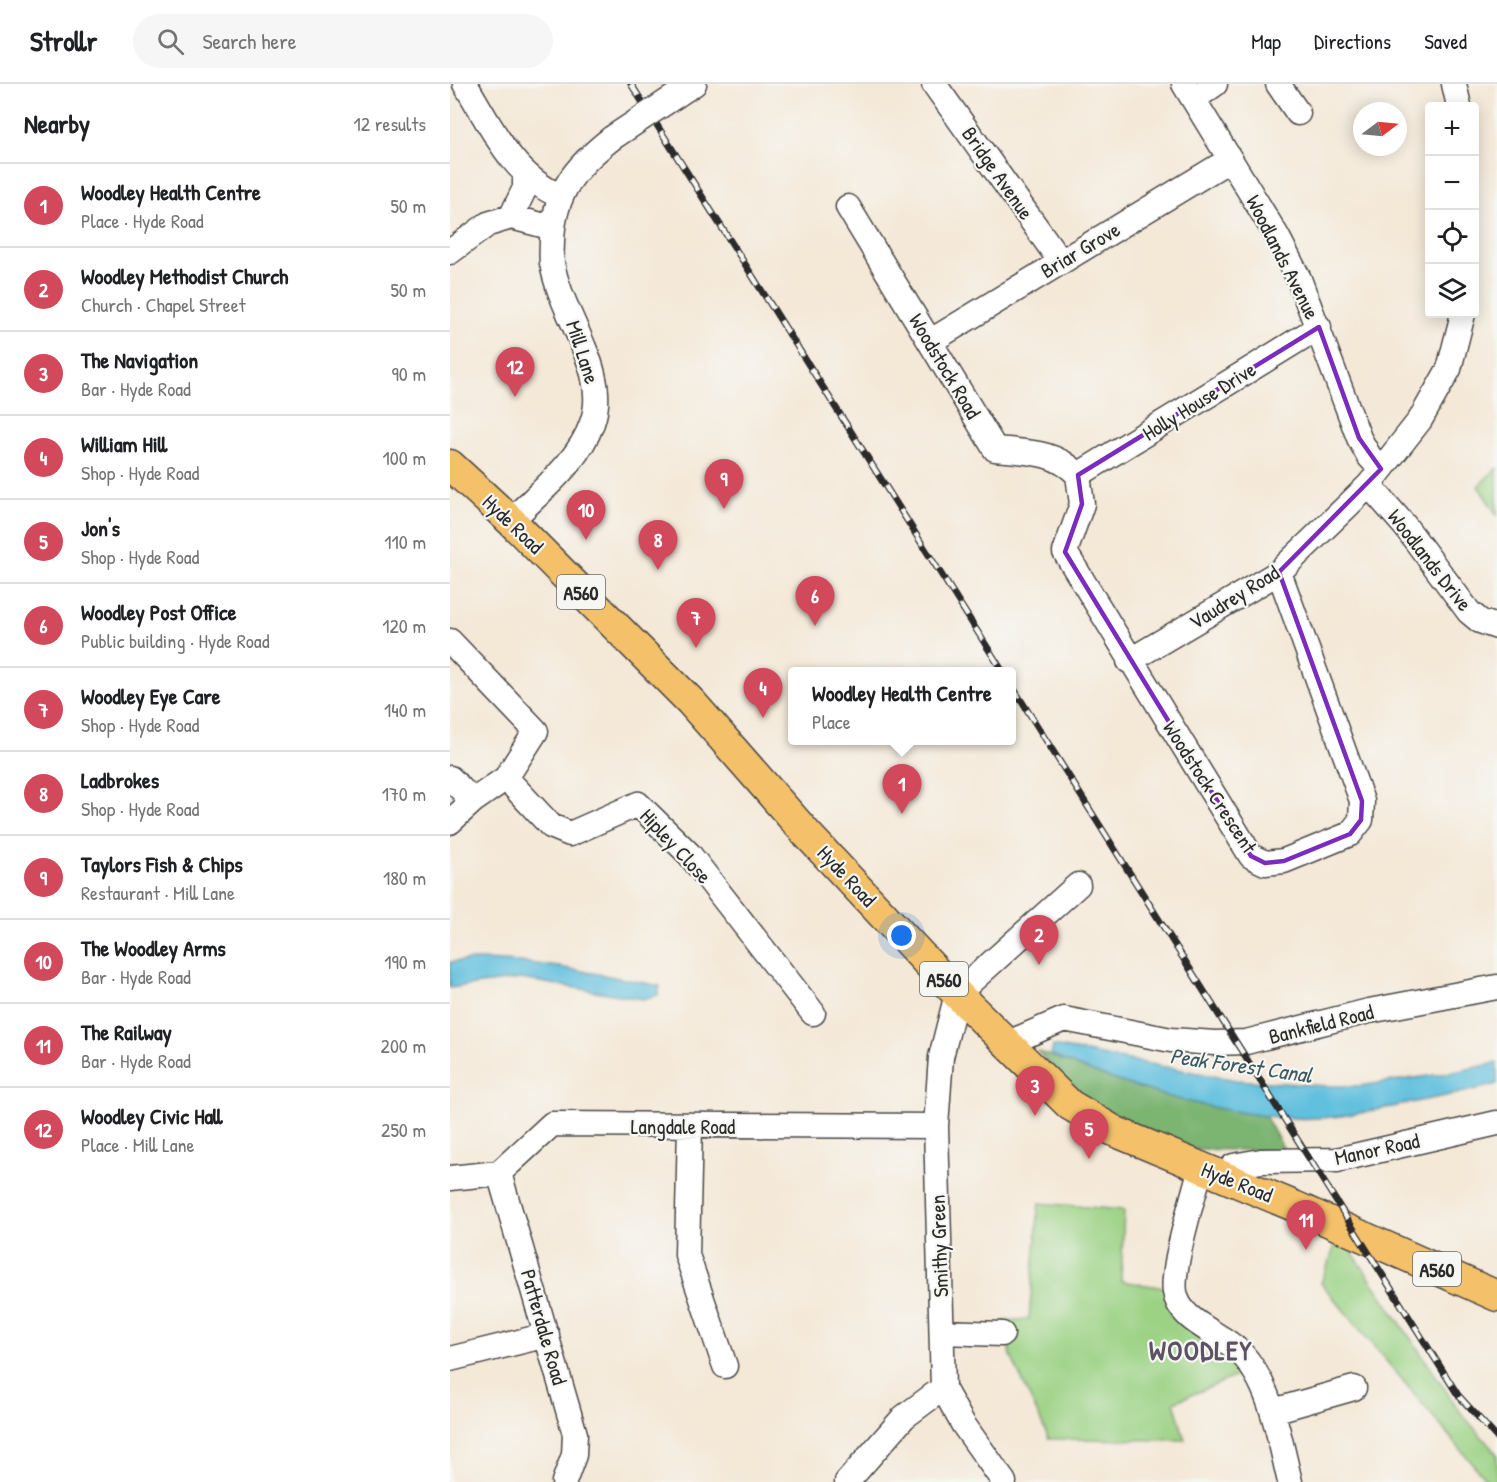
<!DOCTYPE html>
<meta charset="utf-8">
<style>
body{margin:0;font-family:"Patrick Hand",sans-serif;background:#f6f6f6;color:#202124}
.controls{position:absolute;right:18px;top:18px;display:grid;overflow:hidden;border-radius:6px;box-shadow:0 3px 15px #0003}
.controls button{width:54px;height:54px;display:grid;place-items:center;padding:0;border:0;border-bottom:2px solid #e0e0e0;background:#fff;color:#202124;font:30px sans-serif}
.compass{position:absolute;left:903px;top:18px;width:54px;height:54px;border-radius:50%;background:#fff;box-shadow:0 3px 15px #0003;rotate:74deg}
.you{position:absolute;left:452px;top:852px;width:21px;height:21px;margin:-15px;border:4px solid #fff;border-radius:50%;background:#1a73e8;box-shadow:0 0 0 9px #1a73e833}
.badge{display:grid;place-items:center;width:39px;height:39px;border-radius:50%;background:#d1495b;color:#fff;font-size:20px;font-weight:700}
.pin{position:absolute;translate:-50% -50px;filter:drop-shadow(0 2px 3px #0008)}
.pin::after{content:'';position:absolute;top:32px;width:21px;height:18px;background:inherit;clip-path:polygon(0 0,100% 0,50% 100%)}
.popup{position:absolute;left:338px;top:583px;width:228px;height:78px;box-sizing:border-box;display:grid;place-content:center;border-radius:6px;background:#fff;filter:drop-shadow(0 2px 4px #0005);font-size:20px;white-space:nowrap;color:#757577}
.popup b{font-size:22px;color:#202124}
.popup::after{content:'';position:absolute;left:50%;top:100%;margin-left:-12px;border:12px solid transparent;border-top-color:#fff}
.list{margin:0;padding:0;list-style:none}
h2{display:flex;justify-content:space-between;align-items:center;height:78px;margin:0;padding:0 24px;font-size:26px}
h2 small{font-size:20px;font-weight:400;color:#757577}
.list li{display:grid;grid-template-columns:39px 1fr auto;gap:18px;align-items:center;box-sizing:border-box;height:84px;padding:0 24px;border-top:2px solid #e0e0e0}
.list b{display:block;font-size:22px;white-space:nowrap}
.list p{margin:0;font-size:20px;white-space:nowrap;color:#757577}
.list em{font-size:20px;font-style:normal;color:#757577}
.icon{flex:none;width:33px;height:33px;fill:none;stroke:currentColor;stroke-width:2;stroke-linecap:round;stroke-linejoin:round}
.map{position:relative;flex:none;width:1047px;height:1398px;overflow:hidden}
header{display:flex;align-items:center;gap:36px;box-sizing:border-box;height:84px;padding:0 30px;background:#fff;border-bottom:2px solid #e0e0e0}
header strong{font-size:28px}
nav{display:flex;gap:33px;margin-inline-start:auto;font-size:21px}
.search{width:420px;height:54px;background:#f6f6f6;display:flex;align-items:center;gap:15px;box-sizing:border-box;padding:0 21px;border-radius:33px;color:#757577;font-size:22px}
main{display:flex}
aside{flex:1;background:#fff}
.map>svg:first-child{display:block}
.green{fill:#9bd284;stroke:#637e58;stroke-width:1.5}
.forest{fill:#7cb472;stroke:#54704e;stroke-width:1.5}
.water{fill:#60c0de;stroke:#467684;stroke-width:1.5}
.lines{fill:none;stroke-linecap:round;stroke-linejoin:round}
.minor-casing{stroke:#494745;stroke-width:27}
.major-casing{stroke:#494745;stroke-width:33}
.minor{stroke:#fff;stroke-width:24}
.major{stroke:#f4c16a;stroke-width:30}
.rail-casing{stroke:#2b2b2b;stroke-width:7}
.rail{stroke:#f6f6f2;stroke-width:4.5;stroke-dasharray:14;stroke-linecap:butt}
.minor-bridge-casing{stroke:#494745;stroke-width:27;stroke-linecap:butt}
.minor-bridge{stroke:#fff;stroke-width:24}
.marked{fill:none;stroke:#7b2cbf;stroke-width:4.5;stroke-linejoin:round}
.labels{text-anchor:middle;dominant-baseline:central;stroke-width:4.5;stroke-linejoin:round;paint-order:stroke}
.shield{fill:#f6f6f2;stroke:#686867;stroke-width:1.5}
.shield-label{font-size:20px;font-weight:bold;fill:#2b2b2b}
.street-label{font-size:21px;fill:#2b2b2b;stroke:#f6f6f2}
.water-label{font-size:22px;font-style:italic;fill:#3b5861;stroke:#f6f6f2}
.district-label{font-size:27px;font-weight:bold;letter-spacing:1.5px;fill:#5b5264;stroke:#f6f6f2}
</style>
<header>
<strong>Strollr</strong>
<div class="search"><svg class="icon" aria-label="search" viewBox="0 0 24 24"><circle cx="10" cy="10" r="6"/><path d="M15 15l6 6"/></svg>Search here</div>
<nav><a>Map</a><a>Directions</a><a>Saved</a></nav>
</header>
<main>
<aside>
<h2>Nearby<small>12 results</small></h2>
<ul class="list">
<li><span class="badge">1</span><div><b>Woodley Health Centre</b><p>Place · Hyde Road</p></div><em>50 m</em></li>
<li><span class="badge">2</span><div><b>Woodley Methodist Church</b><p>Church · Chapel Street</p></div><em>50 m</em></li>
<li><span class="badge">3</span><div><b>The Navigation</b><p>Bar · Hyde Road</p></div><em>90 m</em></li>
<li><span class="badge">4</span><div><b>William Hill</b><p>Shop · Hyde Road</p></div><em>100 m</em></li>
<li><span class="badge">5</span><div><b>Jon's</b><p>Shop · Hyde Road</p></div><em>110 m</em></li>
<li><span class="badge">6</span><div><b>Woodley Post Office</b><p>Public building · Hyde Road</p></div><em>120 m</em></li>
<li><span class="badge">7</span><div><b>Woodley Eye Care</b><p>Shop · Hyde Road</p></div><em>140 m</em></li>
<li><span class="badge">8</span><div><b>Ladbrokes</b><p>Shop · Hyde Road</p></div><em>170 m</em></li>
<li><span class="badge">9</span><div><b>Taylors Fish &amp; Chips</b><p>Restaurant · Mill Lane</p></div><em>180 m</em></li>
<li><span class="badge">10</span><div><b>The Woodley Arms</b><p>Bar · Hyde Road</p></div><em>190 m</em></li>
<li><span class="badge">11</span><div><b>The Railway</b><p>Bar · Hyde Road</p></div><em>200 m</em></li>
<li><span class="badge">12</span><div><b>Woodley Civic Hall</b><p>Place · Mill Lane</p></div><em>250 m</em></li>
</ul>
</aside>
<div class="map">
<svg width="1047" height="1398" viewBox="0 0 1047 1398">
<rect width="100%" height="100%" fill="#f6f6f2"/>
<filter id="ink" filterUnits="userSpaceOnUse"><feTurbulence type="fractalNoise" baseFrequency=".0167" numOctaves="2"/><feDisplacementMap in="SourceGraphic" scale="12" xChannelSelector="R" yChannelSelector="G"/><feConvolveMatrix kernelMatrix="1 2 1 2 8 2 1 2 1" color-interpolation-filters="sRGB"/></filter>
<filter id="wash" filterUnits="userSpaceOnUse"><feTurbulence type="fractalNoise" baseFrequency=".008" numOctaves="4" result="noise"/><feDisplacementMap in="SourceGraphic" scale="24" xChannelSelector="R" yChannelSelector="G"/><feGaussianBlur stdDeviation="1.35" result="paint"/><feColorMatrix in="noise" values="0 0 0 0 0 0 0 0 0 0 0 0 0 0 0 0 0 1.4 0 .05"/><feComposite in="paint" operator="in"/></filter>
<g filter="url(#wash)">
<rect width="100%" height="100%" fill="#f4e8d7"/>
<!-- green -->
<path class="green" d="M1047,384v47l-19,-29z
M589,1119l85,7 -3,71 51,8 77,82 -75,31 11,38 -136,-1 -38,-83 -7,-35 25,-2z
M886,1159l12,3 113,167 36,41v28h-9l-167,-199z"/>
<!-- forest -->
<path class="forest" d="M587,967l91,33 78,20 58,10 21,37 -92,-2 -109,-47z"/>
<!-- water -->
<path class="water" d="M24,876c64,0 123,14 186,26l-2,9 -15,4 -122,-20 -71,9v-26z
M603,962l183,34 92,6h31l90,-13 48,-10v21c-24,7 -47,11 -72,16 -45,9 -89,21 -136,18 -77,-5 -168,-32 -238,-63z"/>
</g>
<g filter="url(#ink)">
<g class="lines">
<!-- minor casing -->
<g class="minor-casing">
<path id="minor" d="M15,0c26,42 47,92 95,112
M484,0l127,178
M734,0l93,152 22,43 60,159 10,18 12,13
M828,0l20,29
M1004,0l5,22
M227,11l17,-11
M744,15l21,-15
M398,123l147,242c31,3 61,2 83,26
M61,133l14,-29v-13
M0,168l38,-28 23,-7 42,11
M481,257l298,-181
M628,391l4,29 -17,48 186,304 14,7 19,-2 66,-27 11,-14 1,-19 -83,-229
M628,391l241,-148
M919,401l36,41 64,86 11,9 17,6
M61,437c28,-29 68,-59 81,-98 9,-24 2,-52 -8,-75 -11,-28 -27,-56 -32,-85 -1,-8 0,-16 0,-23 2,-48 24,-74 60,-102
M0,557l86,90 -30,47 -33,23 -23,21
M679,577l150,-89 90,-87 51,-65 29,-51 14,-55
M0,694l23,23
M56,694l45,48 19,8 68,-30 51,50 124,159
M556,960l58,-25 107,21 44,3 31,-1 123,-31 128,-24
M240,1042l-3,129 38,111
M751,1083c-7,28 -30,100 -26,125 4,30 45,40 65,60 31,31 40,89 50,130
M49,1089l76,261 -1,21 -10,27
M774,1093l9,-11 28,-5 76,-1 160,-37
M0,1094l49,-5 53,-49 384,2
M492,1248l60,2
M0,1275l97,-24
M823,1327l81,-23
M397,1398l57,-65 39,-29
M554,1398l-41,-58 -20,-36 -7,-262 5,-69 16,-63 121,-109"/>
</g>
<!-- major casing -->
<g class="major-casing">
<path id="major" d="M0,381l61,56 180,181 115,131 151,161 113,111 44,26 180,75 203,90"/>
</g>
<!-- minor -->
<use href="#minor" class="minor"/>
<!-- major -->
<use href="#major" class="major"/>
<!-- rail casing -->
<g class="rail-casing">
<path id="rail" d="M181,0l372,588
M562,602l446,709 39,43"/>
</g>
<!-- rail -->
<use href="#rail" class="rail"/>
<!-- minor-bridge casing -->
<g class="minor-bridge-casing">
<path id="minor-bridge" d="M162,54l65,-43"/>
</g>
<!-- minor-bridge -->
<use href="#minor-bridge" class="minor-bridge"/>
</g>
</g>
<!-- marked area -->
<path class="marked" d="M869,243l40,111 22,31 -102,103 83,229 -1,19 -11,14 -66,27 -19,2 -14,-7 -186,-304 17,-48 -4,-29z"/>
<g class="labels">
<!-- shield labels -->
<g class="shield">
<rect x="107" y="491" width="48" height="34" rx="4.5"/>
<rect x="470" y="878" width="48" height="34" rx="4.5"/>
<rect x="963" y="1168" width="48" height="34" rx="4.5"/>
</g>
<g class="shield-label">
<text x="131" y="508">A560</text>
<text x="494" y="895">A560</text>
<text x="987" y="1185">A560</text>
</g>
<!-- street labels -->
<g class="street-label">
<text transform="translate(548 89) rotate(55)">Bridge Avenue</text>
<text transform="translate(630 166) rotate(-31)">Briar Grove</text>
<text transform="translate(833 173) rotate(63)">Woodlands Avenue</text>
<text transform="translate(133 268) rotate(72)">Mill Lane</text>
<text transform="translate(495 282) rotate(59)">Woodstock Road</text>
<text transform="translate(749 317) rotate(-32)">Holly House Drive</text>
<text transform="translate(63 440) rotate(44)">Hyde Road</text>
<text transform="translate(980 476) rotate(52)">Woodlands Drive</text>
<text transform="translate(784 513) rotate(-32)">Vaudrey Road</text>
<text transform="translate(760 703) rotate(57)">Woodstock Crescent</text>
<text transform="translate(226 762) rotate(47)">Hipley Close</text>
<text transform="translate(397 792) rotate(47)">Hyde Road</text>
<text transform="translate(871 940) rotate(-14)">Bankfield Road</text>
<text x="233" y="1042">Langdale Road</text>
<text transform="translate(927 1065) rotate(-12)">Manor Road</text>
<text transform="translate(787 1098) rotate(22)">Hyde Road</text>
<text transform="translate(489 1162) rotate(-92)">Smithy Green</text>
<text transform="translate(94 1243) rotate(74)">Patterdale Road</text>
</g>
<!-- water labels -->
<g class="water-label">
<text transform="translate(791 981) rotate(8)">Peak Forest Canal</text>
</g>
<!-- district labels -->
<g class="district-label">
<text x="751" y="1266">WOODLEY</text>
</g>
</g>
</svg>
<div class="controls">
<button>+</button>
<button>−</button>
<button><svg class="icon" aria-label="locate" viewBox="0 0 24 24"><circle cx="12" cy="12" r="6"/><path d="M12 2v4M12 18v4M2 12h4M18 12h4"/></svg></button>
<button><svg class="icon" aria-label="layers" viewBox="0 0 24 24"><path d="M12 4l9 5-9 5-9-5zM3 14l9 5 9-5"/></svg></button>
</div>
<svg class="compass" viewBox="-18 -18 36 36"><path d="M0-13l5 13h-10z" fill="#e53935"/><path d="M0 13l5-13h-10z" fill="#757577"/></svg>
<div class="you"></div>
<div class="pin badge" style="left:452px;top:730px">1</div>
<div class="popup"><b>Woodley Health Centre</b>Place</div>
<div class="pin badge" style="left:589px;top:881px">2</div>
<div class="pin badge" style="left:585px;top:1032px">3</div>
<div class="pin badge" style="left:313px;top:634px">4</div>
<div class="pin badge" style="left:639px;top:1075px">5</div>
<div class="pin badge" style="left:365px;top:542px">6</div>
<div class="pin badge" style="left:246px;top:564px">7</div>
<div class="pin badge" style="left:208px;top:486px">8</div>
<div class="pin badge" style="left:274px;top:425px">9</div>
<div class="pin badge" style="left:136px;top:456px">10</div>
<div class="pin badge" style="left:856px;top:1166px">11</div>
<div class="pin badge" style="left:65px;top:313px">12</div>
</div>
</main>
